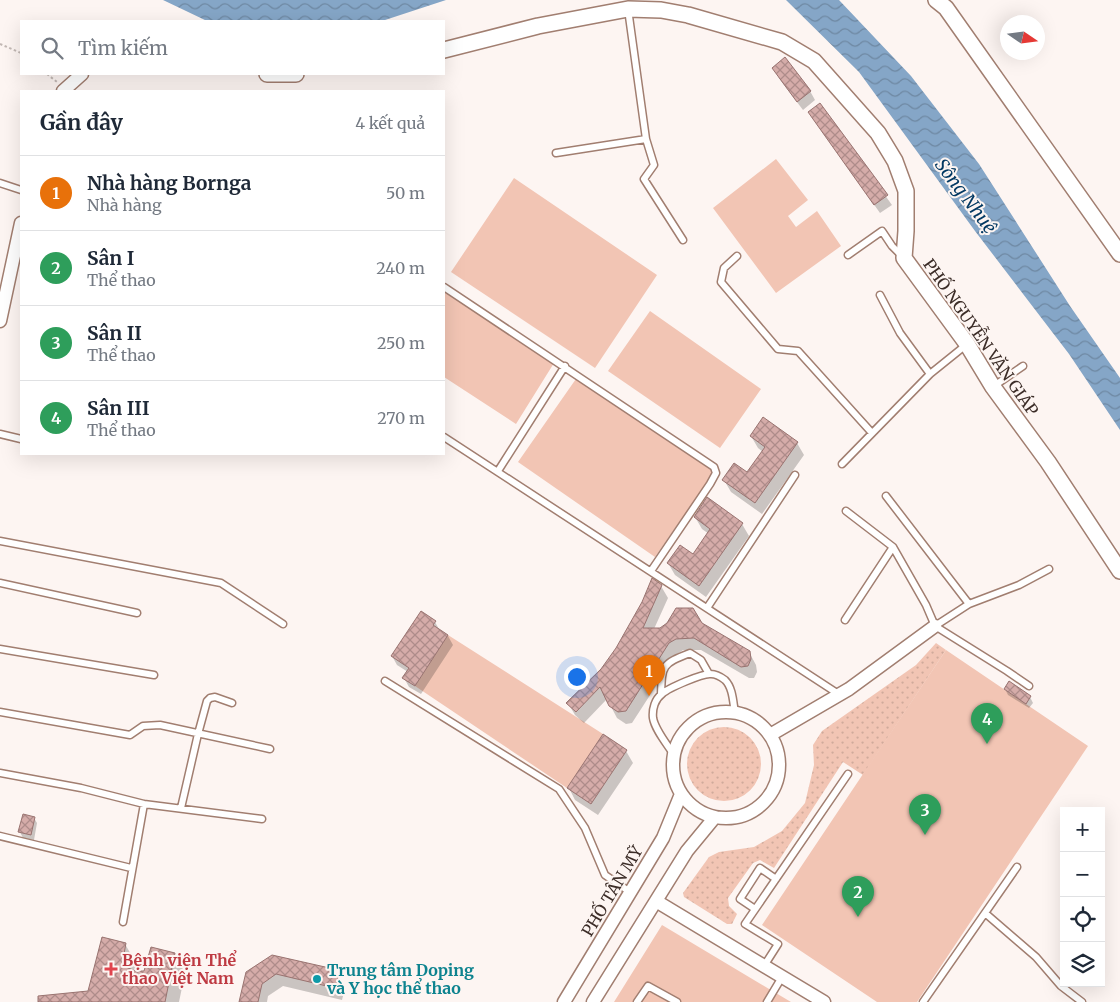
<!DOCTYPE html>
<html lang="vi">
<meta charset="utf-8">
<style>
body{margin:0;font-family:Merriweather,serif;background:#f2f2f3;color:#1f2937}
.controls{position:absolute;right:15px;bottom:15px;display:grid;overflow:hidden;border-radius:0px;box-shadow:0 5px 20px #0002}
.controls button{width:45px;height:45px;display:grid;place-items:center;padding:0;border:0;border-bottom:1px solid #e0e1e3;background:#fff;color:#1f2937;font:25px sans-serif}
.compass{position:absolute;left:1000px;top:15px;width:45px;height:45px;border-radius:50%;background:#fff;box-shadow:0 5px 20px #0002;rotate:103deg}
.you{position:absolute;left:576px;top:676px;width:18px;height:18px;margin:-12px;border:4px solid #fff;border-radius:50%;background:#1a73e8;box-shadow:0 0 0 8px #1a73e833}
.badge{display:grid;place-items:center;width:32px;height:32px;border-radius:50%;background:#a9164c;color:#fff;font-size:16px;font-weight:700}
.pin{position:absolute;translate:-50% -41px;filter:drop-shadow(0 1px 2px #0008)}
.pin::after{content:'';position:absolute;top:26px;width:18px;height:15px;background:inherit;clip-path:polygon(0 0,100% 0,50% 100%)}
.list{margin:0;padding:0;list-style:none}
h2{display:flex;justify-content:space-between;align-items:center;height:65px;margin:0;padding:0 20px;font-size:21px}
h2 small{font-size:16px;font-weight:400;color:#747a83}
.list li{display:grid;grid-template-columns:32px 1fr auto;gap:15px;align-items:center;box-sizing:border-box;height:75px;padding:0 20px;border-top:1px solid #e0e1e3}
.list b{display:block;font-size:19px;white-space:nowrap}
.list p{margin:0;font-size:16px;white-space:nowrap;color:#747a83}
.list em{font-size:16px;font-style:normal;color:#747a83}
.icon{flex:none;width:28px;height:28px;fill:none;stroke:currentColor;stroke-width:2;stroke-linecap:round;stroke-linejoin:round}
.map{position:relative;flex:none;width:1120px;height:1002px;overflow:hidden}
.search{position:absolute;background:#fff;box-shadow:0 5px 20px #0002;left:20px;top:20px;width:425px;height:55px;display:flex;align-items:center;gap:12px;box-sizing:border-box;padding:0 18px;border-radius:0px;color:#747a83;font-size:19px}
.panel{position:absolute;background:#fff;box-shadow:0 5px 20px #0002;left:20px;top:90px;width:425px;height:365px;border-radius:0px}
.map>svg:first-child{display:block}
.grass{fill:url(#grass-dots)}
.park{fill:#f2c5b4}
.water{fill:url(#water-waves)}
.shadow{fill:#0003}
.building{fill:url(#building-cross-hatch);stroke:#997370}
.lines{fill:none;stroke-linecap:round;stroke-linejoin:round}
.service-casing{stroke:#a17e70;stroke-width:9}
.minor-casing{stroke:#a17e70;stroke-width:15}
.tertiary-casing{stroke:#a17e70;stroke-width:18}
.path{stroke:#c2b8b4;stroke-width:2;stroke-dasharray:2.5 2.5;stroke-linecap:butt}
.service{stroke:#fff;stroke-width:6}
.minor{stroke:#fff;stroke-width:12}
.tertiary{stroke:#fff;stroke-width:15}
.health-dot{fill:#e0444e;stroke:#fdf5f2;stroke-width:2}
.culture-dot{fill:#0f9aa8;stroke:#fdf5f2;stroke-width:2}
.labels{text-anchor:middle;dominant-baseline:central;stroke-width:4;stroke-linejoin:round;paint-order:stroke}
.street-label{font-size:16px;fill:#3c2d28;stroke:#fdf5f2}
.health-label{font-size:16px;font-weight:bold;fill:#be3a42;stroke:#fdf5f2;text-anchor:start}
.culture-label{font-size:16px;font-weight:bold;fill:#0d838f;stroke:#fdf5f2;text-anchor:start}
.water-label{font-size:18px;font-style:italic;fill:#023862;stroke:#fdf5f2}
</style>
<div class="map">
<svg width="1120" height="1002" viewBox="0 0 1120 1002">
<defs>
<pattern id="grass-dots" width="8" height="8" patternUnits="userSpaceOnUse" patternTransform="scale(1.25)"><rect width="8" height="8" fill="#f2c5b4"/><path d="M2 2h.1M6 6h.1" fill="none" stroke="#d0aa9b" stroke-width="1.8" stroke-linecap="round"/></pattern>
<pattern id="water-waves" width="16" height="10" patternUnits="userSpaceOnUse" patternTransform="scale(1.25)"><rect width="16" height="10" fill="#85a6c7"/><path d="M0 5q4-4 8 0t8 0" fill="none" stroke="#6e88a2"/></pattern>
<pattern id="building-cross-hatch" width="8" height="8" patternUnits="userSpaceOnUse" patternTransform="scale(1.25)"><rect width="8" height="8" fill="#d5aca9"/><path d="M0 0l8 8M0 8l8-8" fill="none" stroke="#ae8c8a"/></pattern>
</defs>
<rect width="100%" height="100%" fill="#fdf5f2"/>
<!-- grass -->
<path class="grass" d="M936,643l10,7 -83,125 -20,-13 -69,106 -14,-8 -7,3 -25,35 1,8 8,8 -5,10h-5l-43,-27 -1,-4 26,-36 10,-5 35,-5 28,-16 23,-28 9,-38 -1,-20 9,-14 94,-66z
M687 764a37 37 0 1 1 74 0a37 37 0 1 1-74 0Z"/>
<!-- park -->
<path class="park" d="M776,159l32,41 -20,16 8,11 21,-16 24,35 -65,47 -63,-85z
M514,178l143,97 -62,93 -144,-96z
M444,292l110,71 -38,61 -72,-47z
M650,311l111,78 -41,59 -112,-77z
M578,376l137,95 -60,86 -137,-95z
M448,635l155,99 -36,54 -152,-102z
M946,650l142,96 -171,256h-40l-115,-77z
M662,925l129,77h-177z"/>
<!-- water -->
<path class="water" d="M163,0h283l-64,21h-175z
M786,0h53l72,76 68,88 91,142 50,72v52l-51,-76 -94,-123 -116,-159z"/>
<!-- shadow -->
<path class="shadow" d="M778,77l32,14 5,9 -12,10z
M820,105l72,100 -12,8 -65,-92z
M751,436l46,7 7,12 -42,59 -31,-22 -7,-12 23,-6 16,-22 -5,-4z
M695,517l47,7 7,12 -43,61 -31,-22 -7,-12 25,-7 16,-22 -7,-5z
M661,586l7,12 -14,31 47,-5 48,28 7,13 1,7 -3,6h-5l-48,-28h-18l-7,5 -44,68 -6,1 -9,-6 -10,-19 -23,24 -9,-8 -7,-12 34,-33z
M435,622l5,9 8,5 5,9 -32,49 -12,-7 -5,-9 4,-6 -11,-7 -5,-9z
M1005,689l25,8 3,6 -4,5 -21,-13z
M626,751l7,12 -35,52 -23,-15 -6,-12z
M34,818l3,5 -3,17 -11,-2 -3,-6z
M125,944l11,19 -2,9h10l31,-17 10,18 -6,29h-138l48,-10z
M333,971l12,17 -3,12 -59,-14 -15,10 -1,6h-26l6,-29z"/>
<!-- building -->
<path class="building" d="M785,57l26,34 -14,11 -25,-34z
M820,103l68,92 -14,10 -66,-93z
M763,417l35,25 -43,61 -33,-23 12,-17 13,9 18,-25 -15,-11z
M707,497l36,26 -44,63 -32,-23 13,-18 13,9 17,-25 -16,-12z
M652,578l10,7 -19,43h17l7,-5 9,-15h17l9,15 48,28 1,8 -3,7 -7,1 -47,-29 -18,1 -7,4 -43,68 -8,1 -9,-6 -9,-19 -24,25 -10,-9 35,-34 15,-21 26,-46z
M421,611l15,10 -3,4 15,10 -33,51 -13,-8 7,-10 -18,-12z
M1009,681l22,15 -5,8 -22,-15z
M603,734l24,16 -36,54 -24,-16z
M23,814l12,3 -4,18 -13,-3z
M102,937l24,6 -4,22 13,6h9l7,-24 24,6 -10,49h-127v-6l50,-5z
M272,955l62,14 -1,4 6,2 -4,13 -59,-14 -14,10 -4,18h-19l7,-30z"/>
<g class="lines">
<!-- service casing -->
<g class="service-casing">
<path id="service" d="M646,139l8,26 -10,14 39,61
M556,153l90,-14 -18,-130
M0,183l21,7
M848,255l34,-24 10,15 11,11
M737,256l-13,12 -3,14 57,67 20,2 74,82
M444,287l270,180 2,6 -6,11 -59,87
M880,295l20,38 30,41
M994,386l29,-20
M0,434l21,5
M444,437l396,258
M842,464l88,-90 36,-29
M498,471l67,-105
M886,496l83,108
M846,511l47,36 33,58 9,21 72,45 22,15
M0,541l221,42 62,41
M0,583l137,30
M707,608l88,-133
M845,620l48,-73
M935,626l34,-22 50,-19 30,-16
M0,649l154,26
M385,681l174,108 26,39 20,47 25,17
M661,694c1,-29 1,-30 29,-41l11,7 8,14
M0,712l130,23 13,-9 17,-1 110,24
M674,755c-7,-11 -19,-25 -21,-37 -1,-9 2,-19 9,-24 6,-6 41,-21 49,-20 6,0 10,3 14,6 8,8 8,22 10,33
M0,773l81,15 63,16 118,15
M181,808l17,-74 9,-33 3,-3 5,-1 17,6
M0,836l131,32
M755,909l-15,-10 20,-31 16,11
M985,913l51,44 25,29 21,16
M123,922l21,-118
M764,966l14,-22 -33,-20 103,-150
M637,1002l11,-16 29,16
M767,1002l15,-25
M923,1002l94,-135"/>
</g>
<!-- minor casing -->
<g class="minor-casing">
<path id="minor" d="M63,91l19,-17
M0,321l21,-98
M673 765a53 53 0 1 1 106 0a53 53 0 1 1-106 0Z
M770,735l79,-46 86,-63
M656,901l168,101
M564,1002l99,-164 18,-44
M593,1002l94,-151 28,-34"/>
</g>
<!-- tertiary casing -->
<g class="tertiary-casing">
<path id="tertiary" d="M936,0l10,8 174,246
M444,50l94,-24 90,-17 33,1 27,5 94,27 32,19 64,72 17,28 11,30v40l-2,27 63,86 26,43 55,75 72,109
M267,74h29"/>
</g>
<!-- path -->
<path class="path" d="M0,44l21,9
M47,74l10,8"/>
<!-- service -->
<use href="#service" class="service"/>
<!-- minor -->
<use href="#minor" class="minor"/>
<!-- tertiary -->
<use href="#tertiary" class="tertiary"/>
</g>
<!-- markers -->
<path class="health-dot" d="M108.5 961.5h5v5h5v5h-5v5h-5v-5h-5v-5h5z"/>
<circle class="culture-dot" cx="317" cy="979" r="5"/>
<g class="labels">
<!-- street labels -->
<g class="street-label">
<text transform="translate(981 337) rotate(55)">PHỐ NGUYỄN VĂN GIÁP</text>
<text transform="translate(612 891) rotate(-59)">PHỐ TÂN MỸ</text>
</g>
<!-- health labels -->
<g class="health-label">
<text x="122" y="960">Bệnh viện Thể<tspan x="122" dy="18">thao Việt Nam</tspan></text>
</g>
<!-- culture labels -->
<g class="culture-label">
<text x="327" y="970">Trung tâm Doping<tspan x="327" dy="18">và Y học thể thao</tspan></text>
</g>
<!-- water labels -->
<g class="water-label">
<text transform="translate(966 196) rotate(53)">Sông Nhuệ</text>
</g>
</g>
</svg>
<div class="controls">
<button>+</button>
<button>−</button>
<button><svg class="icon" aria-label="locate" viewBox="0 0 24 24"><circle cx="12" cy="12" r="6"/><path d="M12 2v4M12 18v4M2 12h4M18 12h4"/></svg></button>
<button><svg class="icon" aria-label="layers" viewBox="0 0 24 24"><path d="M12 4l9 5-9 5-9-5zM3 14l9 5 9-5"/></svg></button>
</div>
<svg class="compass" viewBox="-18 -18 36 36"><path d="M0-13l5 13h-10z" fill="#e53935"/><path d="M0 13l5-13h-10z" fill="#747a83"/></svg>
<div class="you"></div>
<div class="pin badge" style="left:649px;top:696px;background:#e8710a">1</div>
<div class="pin badge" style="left:858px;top:917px;background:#2e9e5b">2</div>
<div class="pin badge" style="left:925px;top:835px;background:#2e9e5b">3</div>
<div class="pin badge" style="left:987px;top:744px;background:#2e9e5b">4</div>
<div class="search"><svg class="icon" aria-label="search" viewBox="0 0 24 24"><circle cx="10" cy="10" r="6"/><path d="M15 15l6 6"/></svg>Tìm kiếm</div>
<section class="panel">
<h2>Gần đây<small>4 kết quả</small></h2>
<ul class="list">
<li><span class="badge" style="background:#e8710a">1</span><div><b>Nhà hàng Bornga</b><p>Nhà hàng</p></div><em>50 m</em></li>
<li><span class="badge" style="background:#2e9e5b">2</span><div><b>Sân I</b><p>Thể thao</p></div><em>240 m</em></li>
<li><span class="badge" style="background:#2e9e5b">3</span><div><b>Sân II</b><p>Thể thao</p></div><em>250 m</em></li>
<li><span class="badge" style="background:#2e9e5b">4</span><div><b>Sân III</b><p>Thể thao</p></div><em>270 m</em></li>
</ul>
</section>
</div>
